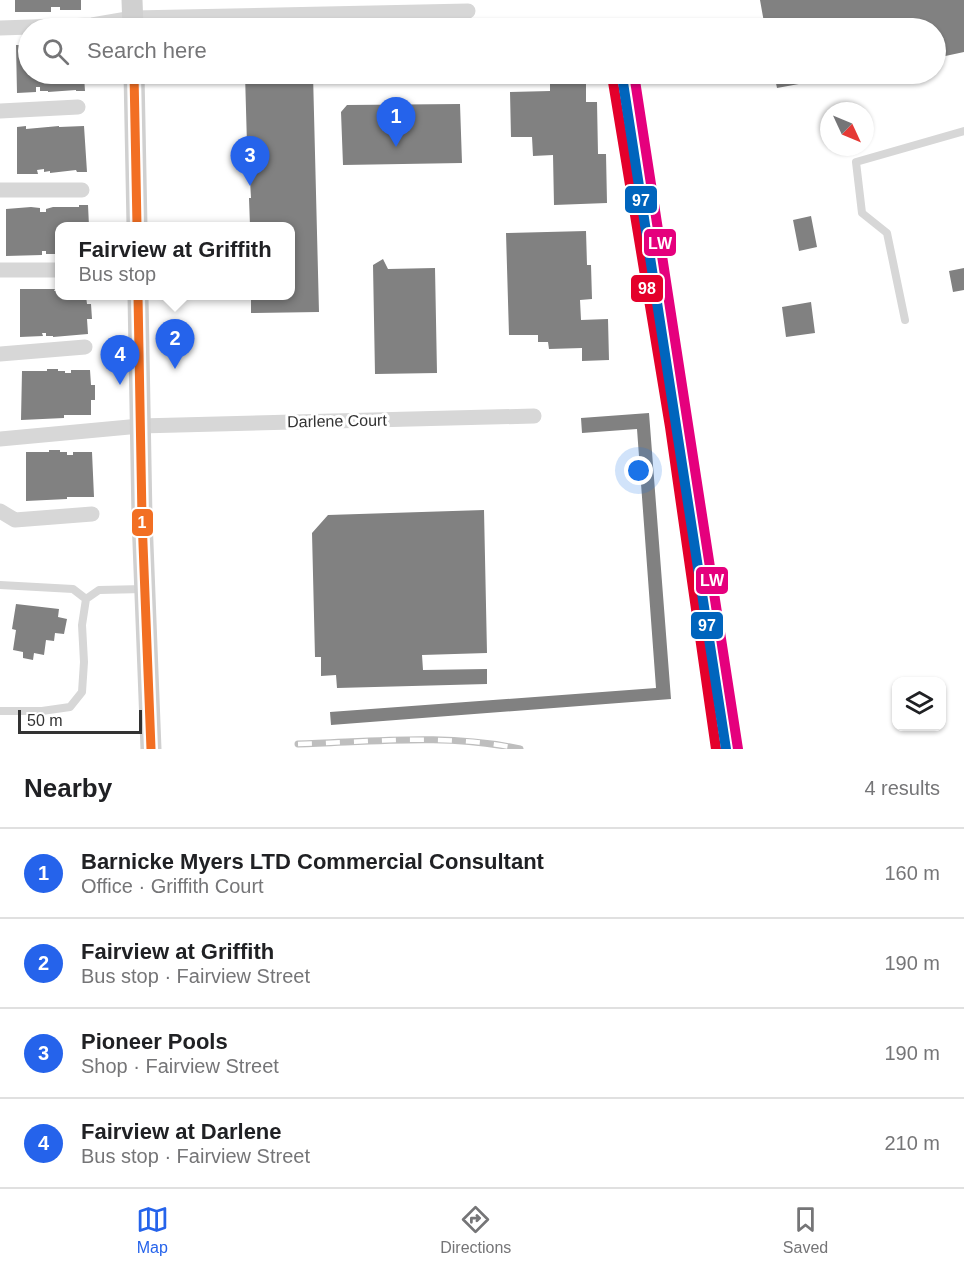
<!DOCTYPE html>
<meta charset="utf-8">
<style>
body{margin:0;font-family:Helvetica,sans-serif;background:#f2f2f2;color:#202124}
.controls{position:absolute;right:18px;bottom:18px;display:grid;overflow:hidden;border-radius:12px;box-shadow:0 2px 4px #0004}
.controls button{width:54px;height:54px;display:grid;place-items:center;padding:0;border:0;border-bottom:2px solid #e0e0e0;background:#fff;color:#202124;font:30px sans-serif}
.compass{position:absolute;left:820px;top:102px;width:54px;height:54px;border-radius:50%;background:#fff;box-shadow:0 2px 4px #0004;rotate:134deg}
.scale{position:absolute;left:18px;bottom:15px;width:124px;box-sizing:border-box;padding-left:6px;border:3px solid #333;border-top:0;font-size:16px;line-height:21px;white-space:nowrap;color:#333;-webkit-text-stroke:4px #fff;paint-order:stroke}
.you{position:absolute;left:639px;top:471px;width:21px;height:21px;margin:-15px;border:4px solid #fff;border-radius:50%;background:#1a73e8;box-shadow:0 0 0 9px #1a73e833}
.badge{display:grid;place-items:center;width:39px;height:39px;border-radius:50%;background:#2563eb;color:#fff;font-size:20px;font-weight:700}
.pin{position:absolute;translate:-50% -50px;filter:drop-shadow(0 2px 3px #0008)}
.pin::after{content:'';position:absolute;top:32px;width:21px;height:18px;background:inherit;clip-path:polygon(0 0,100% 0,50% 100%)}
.popup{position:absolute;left:55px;top:222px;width:240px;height:78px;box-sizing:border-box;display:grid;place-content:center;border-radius:12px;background:#fff;filter:drop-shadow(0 2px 4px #0005);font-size:20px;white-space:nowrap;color:#757577}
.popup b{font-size:22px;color:#202124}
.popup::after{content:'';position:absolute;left:50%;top:100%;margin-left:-12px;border:12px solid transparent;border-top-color:#fff}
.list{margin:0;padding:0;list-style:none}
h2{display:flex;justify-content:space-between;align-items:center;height:78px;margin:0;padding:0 24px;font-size:26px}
h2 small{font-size:20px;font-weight:400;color:#757577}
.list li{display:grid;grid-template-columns:39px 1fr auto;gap:18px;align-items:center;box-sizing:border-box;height:90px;padding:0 24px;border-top:2px solid #e0e0e0}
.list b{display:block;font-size:22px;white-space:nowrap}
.list p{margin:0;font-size:20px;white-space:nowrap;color:#757577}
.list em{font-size:20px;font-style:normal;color:#757577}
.icon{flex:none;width:33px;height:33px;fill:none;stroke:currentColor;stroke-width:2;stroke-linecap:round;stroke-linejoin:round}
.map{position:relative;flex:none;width:964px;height:749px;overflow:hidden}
.search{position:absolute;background:#fff;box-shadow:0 2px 4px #0004;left:18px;right:18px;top:18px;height:66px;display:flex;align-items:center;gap:15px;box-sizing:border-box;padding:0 21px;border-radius:33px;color:#757577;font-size:22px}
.sheet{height:438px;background:#fff}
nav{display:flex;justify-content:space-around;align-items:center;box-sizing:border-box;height:84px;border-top:2px solid #e0e0e0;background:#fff;font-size:16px;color:#757577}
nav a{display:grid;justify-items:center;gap:3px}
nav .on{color:#2563eb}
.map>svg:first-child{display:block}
.building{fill:#818181}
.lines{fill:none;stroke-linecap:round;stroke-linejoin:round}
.service{stroke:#d7d7d7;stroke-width:8}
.minor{stroke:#d7d7d7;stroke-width:15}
.secondary{stroke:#d0d0d0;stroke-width:21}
.rail-casing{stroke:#bebebe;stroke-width:7}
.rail{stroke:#fff;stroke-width:4.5;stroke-dasharray:14;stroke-linecap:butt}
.bus-1-casing{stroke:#fff;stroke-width:14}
.bus-1{stroke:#f26f23;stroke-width:9}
.rail-1-casing{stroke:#fff;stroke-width:15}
.rail-2-casing{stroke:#fff;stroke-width:15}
.rail-3-casing{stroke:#fff;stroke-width:15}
.rail-1{stroke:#e5007d;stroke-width:10}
.rail-2{stroke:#e4002b;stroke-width:10}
.rail-3{stroke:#0065bd;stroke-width:10}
.labels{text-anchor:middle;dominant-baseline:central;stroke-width:6;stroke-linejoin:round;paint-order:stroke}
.street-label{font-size:16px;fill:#333;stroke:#fff}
.line-badge{stroke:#fff;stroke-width:2}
.badge-label{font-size:16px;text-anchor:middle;font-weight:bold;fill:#fff}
</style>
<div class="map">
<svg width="964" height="749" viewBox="0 0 964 749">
<rect width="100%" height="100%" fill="#fff"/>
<!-- building -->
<path class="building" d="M15,0h66v10h-21v-3h-9v5h-36z
M760,0h204v52l-28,6v-30h-171z
M16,45h12v29h63v1l-7,1 1,15h-9v-1l-28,2v-1h-8v-4h-4v5l-19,1z
M245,74h68l6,238 -68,1v-17h39v-70h-40l-1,-28h2l-1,-18h-2z
M550,74h36v28h11l1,52h8l1,49 -53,2 -1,-50 -20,1 -1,-19h-21l-1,-45 40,-1z
M774,74h74v1l-71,13z
M460,104l2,59 -119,2 -2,-53 6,-7z
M26,126v3l33,-3v1l25,-1 3,46h-10l-1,-2 -26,3v-2l-6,1v-3l-7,1 1,4h-21v-47z
M79,205h9l1,21h-29v28h-14v-3h-4v4l-36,1v-47l25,-2 9,1v4h6v-3l7,-2h26z
M811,216l6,31 -18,4 -6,-31z
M586,231l1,34h4l1,34 -12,1 1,20 27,-1 1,41 -27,1v-13l-33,1 -1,-7h-10v-7h-29l-3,-102z
M383,259l5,10 47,-1 2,105 -62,1 -2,-109z
M964,268v22l-11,2 -4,-21z
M20,289h35l-1,2h6v5h26l1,8h4l1,15h-5l1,15 -35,3v-1h-7v-3h-4l1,3 -23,1z
M811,302l4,31 -29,4 -4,-30z
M47,369h11v2h7v2h6v-3h19l1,15h4v15h-4v15h-27v3l-43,2 1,-49h25z
M649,413l22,286 -340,26 -1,-13 326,-24 -19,-259 -55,4 -1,-15z
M49,450h11v2h7v3h6v-3h19l2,45h-27v2l-41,2v-49h23z
M484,510l3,143 -65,2 1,15 64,-1v15l-150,4 -1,-13 -15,1v-19h-6l-3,-124 16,-18z
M16,604l43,5 -1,8 9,2 -3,15 -9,-1 -1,8 -8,-1 -2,15 -10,-2 -1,7 -10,-2v-6l-10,-2 3,-20 -4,-1z"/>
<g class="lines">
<!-- service -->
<path class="service" d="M905,320l-18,-87 -25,-20 -6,-51 108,-31
M0,585l73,4 13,10
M0,711h42l28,-4 12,-15 2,-30 -2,-37 4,-26 13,-9 45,-1"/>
<!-- minor -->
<path class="minor" d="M0,28l92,-3 41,-7 335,-7
M0,111l78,-4
M0,190h82
M0,270h60
M0,354l85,-7
M0,439l140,-13 394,-10
M0,511l15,9 77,-6"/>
<!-- secondary -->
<path class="secondary" d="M132,0l1,28
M134,74l3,152
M138,296l4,222 9,231"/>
<!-- rail casing -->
<g class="rail-casing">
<path id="rail" d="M298,744c73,-2 149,-11 222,5"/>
</g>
<!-- rail -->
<use href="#rail" class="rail"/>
<!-- bus-1 casing -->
<g class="bus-1-casing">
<path id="bus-1" d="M134,74l3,152
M138,296l4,222 9,231"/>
</g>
<!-- bus-1 -->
<use href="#bus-1" class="bus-1"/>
<!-- rail-1 casing -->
<g class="rail-1-casing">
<path id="rail-1" d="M634,74l104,675"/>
</g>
<!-- rail-2 casing -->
<g class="rail-2-casing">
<path id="rail-2" d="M612,76l58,351 46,322"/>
</g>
<!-- rail-3 casing -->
<g class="rail-3-casing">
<path id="rail-3" d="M622,76l104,673"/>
</g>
<!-- rail-1 -->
<use href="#rail-1" class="rail-1"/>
<!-- rail-2 -->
<use href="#rail-2" class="rail-2"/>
<!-- rail-3 -->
<use href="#rail-3" class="rail-3"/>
</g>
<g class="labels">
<!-- street labels -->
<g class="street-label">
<text transform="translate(337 421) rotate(-1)">Darlene Court</text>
</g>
</g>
<g class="line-badge">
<rect x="624" y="185" width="34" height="29" rx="6" fill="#0065bd"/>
<rect x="643" y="228" width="34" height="29" rx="6" fill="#e5007d"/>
<rect x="630" y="274" width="34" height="29" rx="6" fill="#e4002b"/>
<rect x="131" y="508" width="23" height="29" rx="6" fill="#f26f23"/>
<rect x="695" y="566" width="34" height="29" rx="6" fill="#e5007d"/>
<rect x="690" y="611" width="34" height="29" rx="6" fill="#0065bd"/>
</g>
<g class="badge-label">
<text x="641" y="206">97</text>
<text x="660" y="249">LW</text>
<text x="647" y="294">98</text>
<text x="142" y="528">1</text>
<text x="712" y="586">LW</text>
<text x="707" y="631">97</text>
</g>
</svg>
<div class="controls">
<button><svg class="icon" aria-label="layers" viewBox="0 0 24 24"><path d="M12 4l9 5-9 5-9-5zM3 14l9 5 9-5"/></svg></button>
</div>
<svg class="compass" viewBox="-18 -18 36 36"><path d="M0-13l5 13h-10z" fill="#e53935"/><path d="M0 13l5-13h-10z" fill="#757577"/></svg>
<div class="scale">50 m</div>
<div class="you"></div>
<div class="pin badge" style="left:396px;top:147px">1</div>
<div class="pin badge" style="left:175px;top:369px">2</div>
<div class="popup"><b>Fairview at Griffith</b>Bus stop</div>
<div class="pin badge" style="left:250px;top:186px">3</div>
<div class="pin badge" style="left:120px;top:385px">4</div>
<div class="search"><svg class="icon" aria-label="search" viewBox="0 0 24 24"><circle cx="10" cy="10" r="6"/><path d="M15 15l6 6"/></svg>Search here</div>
</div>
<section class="sheet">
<h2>Nearby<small>4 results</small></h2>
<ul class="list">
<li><span class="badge">1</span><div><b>Barnicke Myers LTD Commercial Consultant</b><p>Office · Griffith Court</p></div><em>160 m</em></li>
<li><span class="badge">2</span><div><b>Fairview at Griffith</b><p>Bus stop · Fairview Street</p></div><em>190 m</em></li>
<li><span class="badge">3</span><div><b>Pioneer Pools</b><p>Shop · Fairview Street</p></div><em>190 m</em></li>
<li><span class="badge">4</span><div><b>Fairview at Darlene</b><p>Bus stop · Fairview Street</p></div><em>210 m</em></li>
</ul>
</section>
<nav>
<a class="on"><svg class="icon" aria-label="map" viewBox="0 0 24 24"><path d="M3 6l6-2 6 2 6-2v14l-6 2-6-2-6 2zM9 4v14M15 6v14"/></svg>Map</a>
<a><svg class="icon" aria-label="directions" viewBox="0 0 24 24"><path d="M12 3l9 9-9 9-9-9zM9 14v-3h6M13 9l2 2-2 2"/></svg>Directions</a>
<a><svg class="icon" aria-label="saved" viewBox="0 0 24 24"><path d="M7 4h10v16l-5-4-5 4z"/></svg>Saved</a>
</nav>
